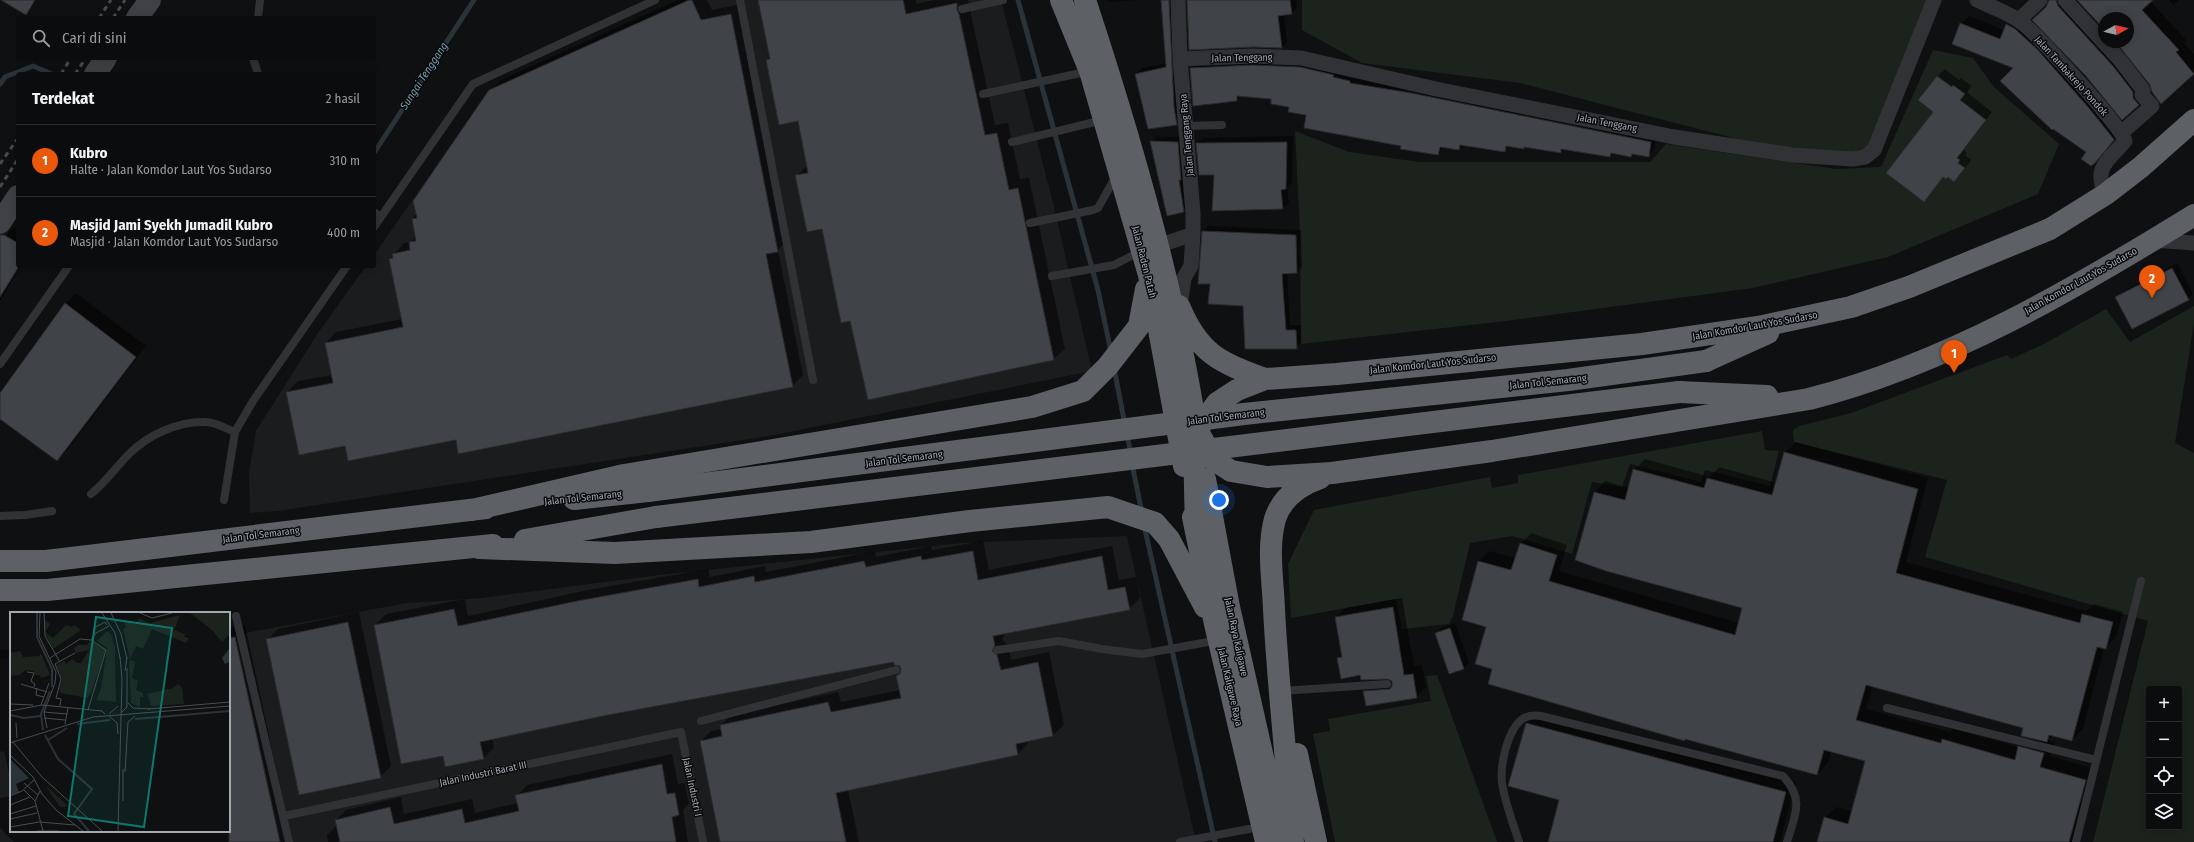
<!DOCTYPE html>
<html lang="id">
<meta charset="utf-8">
<style>
body{margin:0;font-family:"Fira Sans Condensed",sans-serif;background:#141516;color:#f1f3f6}
.controls{position:absolute;right:12px;bottom:12px;display:grid;overflow:hidden;border-radius:4px;box-shadow:0 2px 10px #0003}
.controls button{width:36px;height:36px;display:grid;place-items:center;padding:0;border:0;border-bottom:1px solid #2b2c2e;background:#0b0c0d;color:#f1f3f6;font:20px sans-serif}
.compass{position:absolute;left:2098px;top:12px;width:36px;height:36px;border-radius:50%;background:#0b0c0d;box-shadow:0 2px 10px #0003;rotate:82deg}
.you{position:absolute;left:1219px;top:500px;width:14px;height:14px;margin:-10px;border:3px solid #fff;border-radius:50%;background:#1a73e8;box-shadow:0 0 0 6px #1a73e833}
.badge{display:grid;place-items:center;width:26px;height:26px;border-radius:50%;background:#ea580c;color:#fff;font-size:13px;font-weight:700}
.pin{position:absolute;translate:-50% -33px;filter:drop-shadow(0 1px 2px #0008)}
.pin::after{content:'';position:absolute;top:21px;width:14px;height:12px;background:inherit;clip-path:polygon(0 0,100% 0,50% 100%)}
.list{margin:0;padding:0;list-style:none}
h2{display:flex;justify-content:space-between;align-items:center;height:52px;margin:0;padding:0 16px;font-size:17px}
h2 small{font-size:13px;font-weight:400;color:#9a9b9d}
.list li{display:grid;grid-template-columns:26px 1fr auto;gap:12px;align-items:center;box-sizing:border-box;height:72px;padding:0 16px;border-top:1px solid #2b2c2e}
.list b{display:block;font-size:15px;white-space:nowrap}
.list p{margin:0;font-size:13px;white-space:nowrap;color:#9a9b9d}
.list em{font-size:13px;font-style:normal;color:#9a9b9d}
.icon{flex:none;width:22px;height:22px;fill:none;stroke:currentColor;stroke-width:2;stroke-linecap:round;stroke-linejoin:round}
.map{position:relative;flex:none;width:2194px;height:842px;overflow:hidden}
.search{position:absolute;background:#0b0c0d;box-shadow:0 2px 10px #0003;left:16px;top:16px;width:360px;height:44px;display:flex;align-items:center;gap:10px;box-sizing:border-box;padding:0 14px;border-radius:4px;color:#9a9b9d;font-size:15px}
.panel{position:absolute;background:#0b0c0d;box-shadow:0 2px 10px #0003;left:16px;top:72px;width:360px;height:196px;border-radius:4px}
.map>svg:first-child{display:block}
.built{fill:#1b1c1e}
.green{fill:#1c231c;fill-rule:evenodd}
.shadow{fill:#0007;fill-rule:evenodd}
.lines{fill:none;stroke-linecap:round;stroke-linejoin:round}
.stream{stroke:#2a3438;stroke-width:5}
.building{fill:#404347;stroke:#292a2d}
.lane{stroke:#313235;stroke-width:8}
.street{stroke:#313235;stroke-width:15}
.secondary{stroke:#3f4145;stroke-width:22}
.highway{stroke:#5d6166;stroke-width:22}
.rail{stroke:#484a4e;stroke-width:3;stroke-dasharray:5 4;stroke-linecap:butt}
.highway-bridge{stroke:#5d6166;stroke-width:22}
.labels{text-anchor:middle;dominant-baseline:central;stroke-width:3;stroke-linejoin:round;paint-order:stroke}
.street-label{font-size:10px;fill:#a1a9b1;stroke:#0a0b0c}
.water-label{font-size:11px;font-style:italic;fill:#799dab;stroke:#0a0b0c}
.inset-river{fill:none;stroke:#2a3438;stroke-width:2}
.inset-road{fill:none;stroke:#494d51;stroke-width:1}
.view{fill:#0f766e;fill-opacity:0.15;stroke:#0f766e;stroke-width:2}
.inset-edge{fill:none;stroke:#a1a9b1;stroke-width:2}
</style>
<div class="map">
<svg width="2194" height="842" viewBox="0 0 2194 842">
<rect width="100%" height="100%" fill="#0f1011"/>
<!-- built -->
<path class="built" d="M689,0h312l53,207 38,164 -323,65 -491,75 -28,2 -1,-41 7,-41 62,-98 48,-67h8v-11l115,-165z
M1127,536l69,306h-1196v-183l11,-1v173h218v-195l178,-33 74,-5 178,-23 303,-32z"/>
<!-- green -->
<path class="green" d="M1302,0h638l-72,154 -20,3 -95,-14 -233,-60 -158,-20 -60,-33z
M1933,50l40,8 21,29 65,57 -21,50 -150,63 -135,31 -247,33 -205,23 -1,-111 -5,-102 54,21 70,10h231l16,-18 170,25 45,-2z
M2194,306v17l-19,120 19,10v389h-101l55,-221 -223,-64 22,-77 -153,-38 -1,-12 6,-4 52,-13 156,-58 4,4 33,-15 62,-35 24,33zM2149,689h30v138h-30z
M1762,431l3,19 14,1 -9,35 -65,-16 -4,12 -71,-18 -8,23 -30,-5 -20,72 -59,-18 -43,7 -17,73 -4,8 -47,5 -6,-30 -105,19 -3,-54 26,-54 176,-33 2,11 26,-5v-8z
M1437,675l60,167h-162l-22,-108 17,-3 -2,-12 103,-18 -5,-25z"/>
<!-- shadow -->
<path class="shadow" d="M3,0h33l-10,14z
M678,0h29l5,10 29,-6 47,236 -10,10 25,125 -11,11 -336,53 -110,6 -59,-53 11,-11 34,-6 -6,-32 10,-11 66,-13 -12,-60 14,-16 7,-1 5,-6 -3,-17 77,-128 11,-11z
M759,0h157v4l18,-4h34l27,125 13,-2 12,56 9,-1 36,171 -11,10 -185,39 -18,-78 -28,-92 -26,-52 11,-12 -9,-44 -32,-59 4,-4z
M1108,0h31l-31,2z
M1162,0h13l7,119 -6,5 -40,-50 6,-6 25,-5z
M1187,0h109l1,8 -6,6h-7l3,28 -5,5z
M2050,0h11l83,99 -6,6 -91,-98z
M2077,0h75l-2,1 37,40 -3,2 10,11v18l-33,30 -10,-18 -34,-42h11v-24h-24v11z
M2169,0h10l-6,5z
M1969,16l35,14 -7,19 -36,-25z
M2023,25l96,108 -22,26 -9,-7 -73,-84 -23,-9z
M1196,62h110l350,74 -2,14 -6,6 -15,-2 -2,2 -18,-3 -3,3 -46,-7 -3,3 -35,-6 -2,2 -15,-2 -5,5 -40,-7 -5,5 -15,-2 -6,7 -36,-9 -95,-31 -34,-16 -31,-3 -5,5 -46,-32z
M1945,69l14,11 2,-2 11,8 -5,6 25,20 -28,38 3,3 -2,2 6,5 -10,14 -7,7 -6,-5h-4l-20,24 14,-124z
M1293,136l-1,46 -5,5 2,16 -6,5 -68,-34 -18,-31 6,-5z
M1156,137h27l5,69 -5,5 -32,-69z
M1208,226l93,4 1,37 -5,5h-10l3,53h11v17l-5,6 -52,-43 -33,-22h-12l4,-52z
M13,227l5,3v36h3l-21,35v-58z
M2177,263l16,31 -5,5 -71,-2 5,-5z
M76,293l70,53 -78,103 -11,11 -57,-42v-23l66,-92z
M1796,442l132,36 -22,84 180,49 8,-7 29,8 -7,25 -12,11 -21,81 -11,11 -19,-5 -6,5 7,2 -4,14 46,13 -20,73h-258l7,-24 11,-11 16,4 14,-50 -35,-10 -3,12 -11,11 -130,-36 -3,2 -190,-72 -15,-107 11,-10 26,7 4,-14 11,-11 36,12 -8,26 180,52 4,-15 -148,-116 10,-11 24,7 5,-18 11,-11 65,18 9,-10 58,16 8,-30zM1873,686l151,41 5,10 -11,10 -65,-18 -3,3 -84,-23z
M983,541l6,29 123,-24 7,34 17,-3 4,21 -11,11 -124,25 -3,6 6,5 3,15 38,-8 15,73 -11,10 -25,5v3l-10,11 -170,35 11,53h-144l6,-1 -20,-100 10,-10 11,-2 -1,-4 10,-10 107,-23 3,10 59,-12 -3,-14 5,-4 -2,-7 -5,-4 -292,54 -111,23 2,10 -11,10 -39,-4 -69,-129 11,-11 79,-15 3,17 120,-26 120,-21 2,8 55,-11 1,6 109,-21 1,6 55,-11 1,4z
M1402,598l12,68 8,-1 4,22 -10,10 -52,-6 10,-9 18,-2 -5,-3 -26,-3 -23,-16 4,-4 -6,-37 10,-9z
M359,612l32,154 -11,11 -113,-137 11,-11z
M1455,623l14,40 -6,5 -27,-35 5,-5z
M245,625l47,217h-278l-14,-14v-30l11,-2v35h218v-203z
M11,649v133l-7,-31 -4,1v-102z
M1537,713l259,69 -16,60h-231l11,-43 -33,-75z
M672,754l6,30 7,-1 4,21 -6,6 5,32h-360l-1,-7 10,-10 -1,-5 10,-10 55,-13 3,17 68,-15 3,14 43,-10 -1,-7 10,-11z"/>
<g class="lines">
<!-- stream -->
<path class="stream" d="M1018,0l80,290 13,62
M0,84l5,-7 28,-11 19,8
M374,153l100,-153
M1114,368l11,57
M1127,435l4,19
M1132,464l10,49
M1144,525l71,317"/>
</g>
<!-- building -->
<path class="building" d="M1,0h34l-9,15z
M689,0h3l9,20 30,-6 47,238 -12,2 27,133 -335,67 -2,-14 -108,21 -3,-15 -46,9 -13,-63 47,-9 -8,-40 78,-16 -14,-68 4,-1 -1,-4 18,-4 -1,-8 7,-1 -4,-22 5,-1 -4,-17 76,-111z
M758,0h145l3,14 51,-11v7l2,4 26,121 12,-2 12,57 9,-2 36,172 -186,40 -18,-79 -9,2 -19,-94 -15,3 -12,-57 13,-2 -10,-52 -19,4 -13,-65 4,-1z
M1161,0h8l5,107 3,18 -29,4 -13,-55 31,-7z
M1187,0h103l2,14 -14,2 4,32 -29,-1 -64,3z
M2049,0h7l2,6 55,60 20,26v6l6,7 -17,15 -37,-45 -53,-55 14,-13z
M2077,0h76l-11,10 37,40 -3,2 18,22 -33,30 -9,-12 -2,-7 -34,-43h12v-24h-24v11z
M1960,23l40,16 6,-15 9,5 22,20 51,58 25,31 1,2 -19,23 -4,3 -10,-7 5,-7 -33,-23 -1,1 -52,-49 13,-13 -61,-24z
M1253,65l47,2 34,8 -1,2 17,4v2l61,10 240,49 -2,15 -17,-3 -1,3 -20,-4 -1,4 -49,-8v4l-37,-6v2l-18,-3 -1,6 -45,-7 -1,5 -19,-3 -2,8 -38,-6 1,-3 -97,-18 2,-13 -18,-3 1,-5 -18,-3v-5l-34,-3v5l-44,5 -3,-38z
M1937,76l15,11 1,-2 12,9 -5,6 26,20 -29,38 3,2 -2,3 7,5 -11,14 -6,-5 -2,2 -3,-2 -19,25 -38,-29 47,-61 -15,-12z
M1150,141l28,1 3,38h-2l5,32 -17,4z
M1287,142l-1,47 -5,1 2,19 -71,2 2,-36h-15l-3,-32z
M1202,231l94,4 1,38 -15,1 4,56h10l1,19h-52l-2,-43 -35,-2 2,-20h-12z
M0,235h4l14,8v25l-18,29z
M2172,268l17,32 -57,29 -17,-32z
M65,303l71,54 -79,104 -57,-42v-26z
M1784,452l134,37 -22,84 184,50 2,-9 31,8 -7,27 -9,-2 -25,94 -23,-6 -2,7 -26,-6 2,-8 -157,-43 -10,35 85,23 1,-4 73,21 3,-14 26,7 -4,14 46,13 -17,62h-252l7,-25 24,7 17,-63 -41,-11 -7,25 -132,-36v2l-197,-57 4,-15 -17,-5 11,-37 -24,-7 16,-59 33,9 9,-27 37,12 -8,26 186,54 7,-27 -136,-37 -31,-11 19,-68 31,8 8,-31 71,19 3,-10 65,17z
M973,551l5,29 124,-24 6,34 17,-3 5,23 -137,26 2,9 -3,6 5,4 4,15 37,-8 15,74 -37,8 2,11 -182,38 10,49h-126l-20,-101 22,-5 -2,-11 108,-23 3,10 70,-14 -5,-22 4,-2 1,-5 -1,-3 -6,-1v-3l-291,54 -123,26 4,17 -39,8 -2,-11 -42,8 -27,-139 80,-16 4,17 119,-25 121,-22 1,8 55,-11 1,6 109,-21 2,6 55,-11 1,4z
M1393,607l11,68 9,-1 4,24 -51,8 -3,-15 27,-2 2,-3v-5l-5,-2 -26,1 -1,-5 -19,4 -4,-21 5,-1 -7,-40z
M348,622l33,156 -82,17 -33,-156z
M1450,628l14,41 -15,5 -14,-41z
M235,637l45,205h-51v-204z
M1526,723l260,69 -13,50h-225l11,-42 -51,-14z
M662,764l5,30 8,-1 4,22 -7,2 4,25h-336l-5,-22 55,-13 4,17 68,-15 3,14 54,-12 -4,-16z"/>
<g class="lines">
<!-- lane -->
<path class="lane" d="M740,0l73,380
M962,9l41,-9
M258,18l2,-18
M253,58l5,16
M983,94l107,-23
M1186,126l36,-1
M1012,142l91,-22
M374,212l7,5
M1030,223l63,-13 5,-2 18,-32
M374,227l99,-143 182,-84
M1052,276l62,-11 27,-14
M0,364l69,-98
M91,494c15,-12 24,-26 38,-40 19,-19 49,-33 77,-32 9,0 21,7 29,10l18,-31 94,-135
M224,500l11,-68
M0,516l25,-1 27,-4
M236,616l53,226
M997,650l62,-9 43,8 40,5 77,-14
M1281,691l106,-7
M1887,708l209,52
M701,721l195,-51
M284,816l397,-84 22,110
M1180,842l69,-13
M1519,842c-6,-19 -14,-39 -17,-59 -2,-18 5,-51 19,-63 6,-5 13,-5 20,-4l242,60c22,24 12,39 4,66
M2076,842l65,-261"/>
<!-- street -->
<path class="street" d="M1977,0c14,7 31,12 44,22 14,10 103,107 104,119 -16,19 -33,27 -19,53
M2065,0l55,60 23,30 -1,5 10,11 -31,27
M2019,20l21,-20
M1180,59l73,-3 48,2 135,31 238,48 118,18 61,4 12,-2 9,-7 60,-150
M2153,240l41,3
M1158,246l35,-12v-21l-13,-154 -2,-59
M1180,307l4,-29 7,-12 2,-32"/>
<!-- secondary -->
<path class="secondary" d="M137,18l13,-18
M95,74l11,-16
M0,223l18,-27"/>
<!-- highway -->
<path class="highway" d="M1061,0l29,71 59,204 35,191
M1085,0c43,130 84,269 107,404
M1179,306c20,48 40,56 86,73
M1706,361l62,-28
M1166,365l18,42 30,53 17,11 36,6 65,-4 160,-22 317,-52c138,-35 265,-110 385,-184
M1679,392l88,4
M1205,479l24,128 53,235
M574,499l74,-8
M472,510l152,-35 408,-68 51,-16 25,-25 31,-40 7,-37
M1193,517l22,107 51,218
M1196,532l-2,-91 2,-10 21,-28 20,-13 28,-11 72,-5 305,-30 116,-17 93,-20 58,-20 141,-58 56,-35 35,-27 53,-47
M525,540l131,-23
M479,548l136,5 196,-11 159,-21 138,-14 47,16 14,16 36,68
M0,561h46l440,-53
M0,590h47l446,-45
M1297,754l19,88
M1293,842c-6,-78 -15,-155 -19,-233 -1,-29 -7,-61 1,-90 7,-22 25,-34 45,-41"/>
<!-- rail -->
<path class="rail" d="M99,18l12,-18
M113,18l12,-18
M61,74l10,-16
M75,74l11,-16
M0,164l18,-26
M0,187l18,-28"/>
<!-- highway-bridge -->
<path class="highway-bridge" d="M648,491l596,-77 324,-34 138,-19
M656,517l1023,-125"/>
</g>
<g class="labels">
<!-- street labels -->
<g class="street-label">
<text transform="translate(1242 58) rotate(-1)">Jalan Tenggang</text>
<text transform="translate(2071 76) rotate(48)">Jalan Tambakrejo Pondok</text>
<text transform="translate(1607 123) rotate(11)">Jalan Tenggang</text>
<text transform="translate(1187 135) rotate(-95)">Jalan Tenggang Raya</text>
<text transform="translate(1144 262) rotate(76)">Jalan Raden Patah</text>
<text transform="translate(2081 281) rotate(-29)">Jalan Komdor Laut Yos Sudarso</text>
<text transform="translate(1755 326) rotate(-10)">Jalan Komdor Laut Yos Sudarso</text>
<text transform="translate(1433 364) rotate(-6)">Jalan Komdor Laut Yos Sudarso</text>
<text transform="translate(1548 382) rotate(-6)">Jalan Tol Semarang</text>
<text transform="translate(1226 417) rotate(-7)">Jalan Tol Semarang</text>
<text transform="translate(904 459) rotate(-7)">Jalan Tol Semarang</text>
<text transform="translate(583 498) rotate(-6)">Jalan Tol Semarang</text>
<text transform="translate(261 535) rotate(-7)">Jalan Tol Semarang</text>
<text transform="translate(1236 637) rotate(78)">Jalan Raya Kaligawe</text>
<text transform="translate(1230 687) rotate(77)">Jalan Kaligawe Raya</text>
<text transform="translate(483 774) rotate(-12)">Jalan Industri Barat III</text>
<text transform="translate(692 787) rotate(78)">Jalan Industri I</text>
</g>
<!-- water labels -->
<g class="water-label">
<text transform="translate(424 76) rotate(-57)">Sungai Tenggang</text>
</g>
</g>
<!-- overview -->
<g transform="translate(10 612)">
<rect width="220" height="220" fill="#0f1011"/>
<path d="M180,1h40v21l-8,8 -10,-12zM170,3l-6,15 11,4 -1,3 5,1 -3,5 -34,-14 -9,20 -7,-3 -6,13 -7,-30 3,-2 -3,-6 13,3 3,-6 11,5zM34,7l6,5 -5,8 8,6 13,-13 6,2 2,-2 7,5 -28,19 -8,-16zM97,19l4,3 4,14 1,54 -20,-2 5,-11 6,-41 -10,-7zM80,29l16,8 -15,44 -4,5 -26,-5 -2,-4 3,-10 -6,-14 8,-4 2,3 6,-5 5,4h4l8,-13 -13,3 -2,-4 4,-4h9zM10,39l3,6 16,-1 2,-3 9,22 -9,3 -1,-3h-5l-1,-4 -8,-1 -7,5 -9,1v-23zM121,48l4,2 -3,16 6,3 -2,9 7,3v4h-3v10l-9,-4 -2,-41zM168,72l4,4 2,16 -33,2 -4,-12 26,-6zM35,173l22,20 -2,2h-5z" fill="#1c231c"/>
<path d="M220,32v18l-5,2 -3,-6 7,-9zM0,147l19,19 -13,6 3,8 -9,3z" fill="#2a3438"/>
<path class="inset-river" d="M27,1v24l15,32v18M0,103l14,3 17,-2M125,107l95,-8M67,112l33,-4M33,118l-2,-16 9,-23M35,123l13,24 34,30 -18,25 15,17M38,128l19,-12"/>
<path class="inset-road" d="M30,1l-1,23 17,36 -1,11 -11,29 3,16M34,1l1,23 15,26M92,1l13,20 5,25M101,1l10,21 6,25M130,1l12,5 20,-5M85,21l-2,-3 3,-3 9,-5 2,3M40,46l30,-19 11,1 5,-7 13,-7M115,59l2,-14M17,60l7,1 -3,8 4,3 -1,3M11,72l26,8M27,76l-1,7 8,2M118,91l5,5 17,1M0,92l23,1M31,93l8,-22M50,94l1,-7 -5,-1 5,-19 -6,-15 20,-11M138,97l82,-7M78,98l18,-60 -15,-10M0,99l32,-6 60,6 3,3M34,100l23,2M111,101l6,-6v-39M99,102l9,-8M99,104l8,7 1,11M34,106l21,2M6,111l1,15M55,112l3,-16M3,130l29,35 60,54M0,131l83,-26 137,-11M0,143l23,22 9,17 14,16 27,21M115,160l3,-50 7,-6M14,171l14,12M14,178l11,11M30,179l-5,10 8,30M0,184l12,-5 12,-11M113,189v-32M0,193l20,-8M0,202l26,-8M0,207l27,-6M0,215l29,-5 36,3M27,219h22M108,219l4,-152 -2,-22"/>
<path class="view" d="M86,5l76,11 -28,199 -76,-11z"/>
<rect width="220" height="220" class="inset-edge"/>
</g>
</svg>
<div class="controls">
<button>+</button>
<button>−</button>
<button><svg class="icon" aria-label="locate" viewBox="0 0 24 24"><circle cx="12" cy="12" r="6"/><path d="M12 2v4M12 18v4M2 12h4M18 12h4"/></svg></button>
<button><svg class="icon" aria-label="layers" viewBox="0 0 24 24"><path d="M12 4l9 5-9 5-9-5zM3 14l9 5 9-5"/></svg></button>
</div>
<svg class="compass" viewBox="-18 -18 36 36"><path d="M0-13l5 13h-10z" fill="#e53935"/><path d="M0 13l5-13h-10z" fill="#9a9b9d"/></svg>
<div class="you"></div>
<div class="pin badge" style="left:1954px;top:373px">1</div>
<div class="pin badge" style="left:2152px;top:298px">2</div>
<div class="search"><svg class="icon" aria-label="search" viewBox="0 0 24 24"><circle cx="10" cy="10" r="6"/><path d="M15 15l6 6"/></svg>Cari di sini</div>
<section class="panel">
<h2>Terdekat<small>2 hasil</small></h2>
<ul class="list">
<li><span class="badge">1</span><div><b>Kubro</b><p>Halte · Jalan Komdor Laut Yos Sudarso</p></div><em>310 m</em></li>
<li><span class="badge">2</span><div><b>Masjid Jami Syekh Jumadil Kubro</b><p>Masjid · Jalan Komdor Laut Yos Sudarso</p></div><em>400 m</em></li>
</ul>
</section>
</div>
